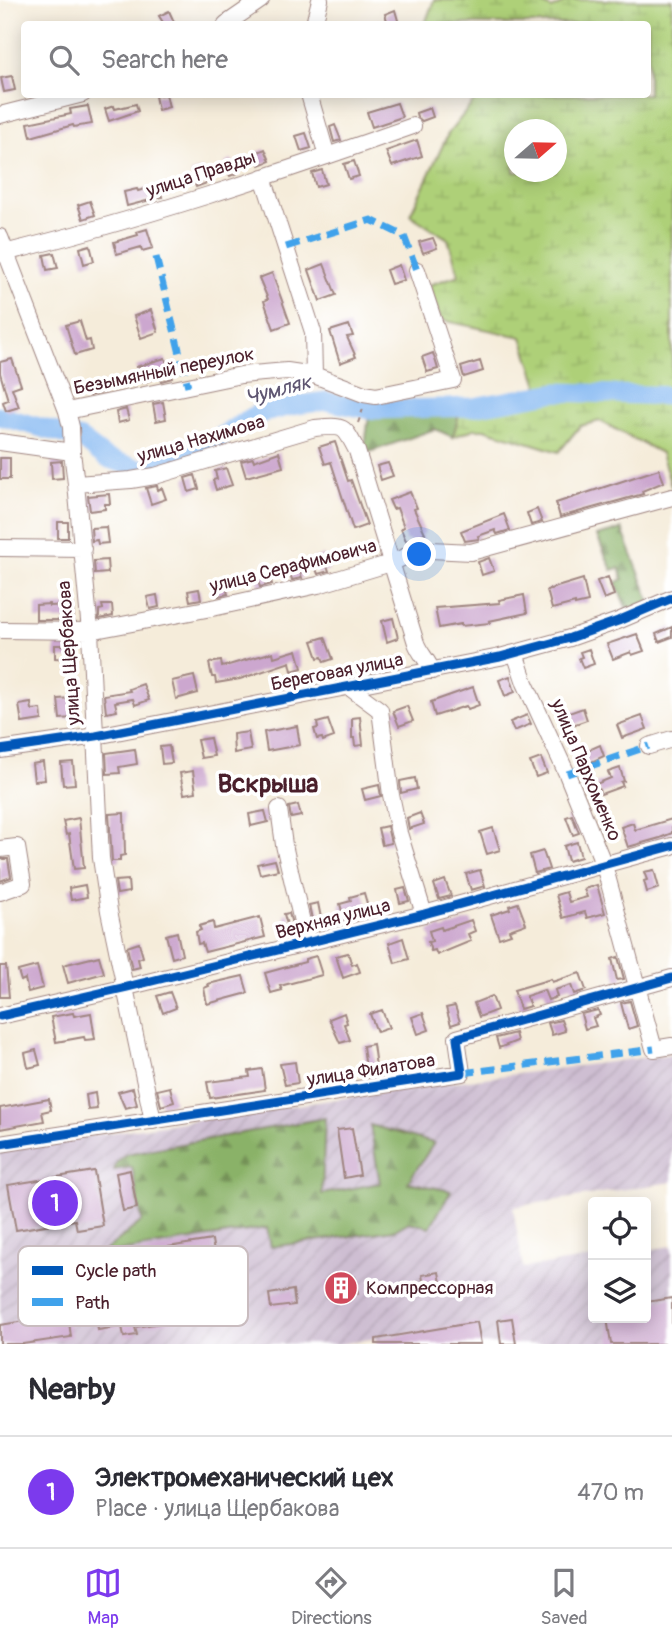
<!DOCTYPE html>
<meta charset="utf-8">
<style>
body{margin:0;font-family:Pangolin,sans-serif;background:#f7f7f7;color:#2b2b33}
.controls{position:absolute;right:21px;bottom:21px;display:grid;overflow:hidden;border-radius:7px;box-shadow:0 4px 18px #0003}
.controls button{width:63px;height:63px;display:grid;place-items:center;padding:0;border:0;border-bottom:2px solid #e1e1e2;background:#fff;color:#2b2b33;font:35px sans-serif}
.compass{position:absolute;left:504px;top:119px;width:63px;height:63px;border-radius:50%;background:#fff;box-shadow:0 4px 18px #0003;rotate:70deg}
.you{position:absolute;left:420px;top:555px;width:24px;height:24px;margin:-18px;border:5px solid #fff;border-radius:50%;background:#1a73e8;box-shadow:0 0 0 10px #1a73e833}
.badge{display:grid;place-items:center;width:46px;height:46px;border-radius:50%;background:#7c3aed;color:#fff;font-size:23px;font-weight:700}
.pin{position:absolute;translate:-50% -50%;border:4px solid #fff;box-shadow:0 2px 7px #0006}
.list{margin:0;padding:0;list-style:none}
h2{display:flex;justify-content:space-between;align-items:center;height:91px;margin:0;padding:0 28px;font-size:30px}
h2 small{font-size:23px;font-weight:400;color:#7c7c81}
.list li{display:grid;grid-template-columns:46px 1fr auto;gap:21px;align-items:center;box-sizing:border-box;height:112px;padding:0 28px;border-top:2px solid #e1e1e2}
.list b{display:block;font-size:26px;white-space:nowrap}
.list p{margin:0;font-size:23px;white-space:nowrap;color:#7c7c81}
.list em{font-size:23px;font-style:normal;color:#7c7c81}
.icon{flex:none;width:38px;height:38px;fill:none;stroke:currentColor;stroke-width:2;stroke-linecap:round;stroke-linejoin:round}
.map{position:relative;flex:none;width:672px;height:1344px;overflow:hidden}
.search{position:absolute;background:#fff;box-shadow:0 4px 18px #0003;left:21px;right:21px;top:21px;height:77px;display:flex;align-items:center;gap:18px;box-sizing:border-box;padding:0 24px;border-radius:7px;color:#7c7c81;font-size:26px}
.sheet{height:203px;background:#fff}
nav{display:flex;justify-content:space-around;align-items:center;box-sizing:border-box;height:98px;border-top:2px solid #e1e1e2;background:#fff;font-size:19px;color:#7c7c81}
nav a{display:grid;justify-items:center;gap:4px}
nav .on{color:#7c3aed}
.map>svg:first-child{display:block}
.industrial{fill:url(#industrial-furrows);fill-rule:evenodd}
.forest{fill:url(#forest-firs);stroke:#6a684a;stroke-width:2}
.wetland{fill:url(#wetland-marsh);stroke:#7c7852;stroke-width:2;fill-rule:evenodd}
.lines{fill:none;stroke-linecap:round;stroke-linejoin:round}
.river{stroke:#84b8f2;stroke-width:19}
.building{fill:#cca7cf}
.minor-casing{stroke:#a08682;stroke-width:18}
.path{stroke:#a08682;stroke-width:2;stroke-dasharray:5 5;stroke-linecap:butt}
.minor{stroke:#fff;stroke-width:16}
.quiet{stroke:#40a2eb;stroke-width:7;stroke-dasharray:14 7;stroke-linecap:butt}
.cycleway-casing{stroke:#fff;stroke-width:13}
.cycleway{stroke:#0057b8;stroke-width:9}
.labels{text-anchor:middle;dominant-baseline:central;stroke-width:7;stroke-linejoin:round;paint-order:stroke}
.street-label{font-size:19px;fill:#4a1f2b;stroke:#fff}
.poi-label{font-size:19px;fill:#4a1f2b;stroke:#fff;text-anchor:start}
.water-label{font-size:21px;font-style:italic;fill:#5e5571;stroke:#fff}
.district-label{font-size:26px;font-weight:bold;fill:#4a1f2b;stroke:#fff}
.key{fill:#fff;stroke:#c9bcbf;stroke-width:2}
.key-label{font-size:19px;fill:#4a1f2b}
</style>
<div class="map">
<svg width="672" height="1344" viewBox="0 0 672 1344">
<defs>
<pattern id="industrial-furrows" width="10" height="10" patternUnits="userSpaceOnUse" patternTransform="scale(1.75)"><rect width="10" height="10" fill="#cebed2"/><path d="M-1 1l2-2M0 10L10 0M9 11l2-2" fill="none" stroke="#b2a3b4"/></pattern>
<pattern id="forest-firs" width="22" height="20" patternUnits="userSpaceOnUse" patternTransform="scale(1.75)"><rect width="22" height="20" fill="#8ab268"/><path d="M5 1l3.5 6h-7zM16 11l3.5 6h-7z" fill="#739056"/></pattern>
<pattern id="wetland-marsh" width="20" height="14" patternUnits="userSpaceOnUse" patternTransform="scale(1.75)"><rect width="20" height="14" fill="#aed078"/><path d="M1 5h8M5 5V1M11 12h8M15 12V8" fill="none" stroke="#97b268"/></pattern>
</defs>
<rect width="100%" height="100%" fill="#fff"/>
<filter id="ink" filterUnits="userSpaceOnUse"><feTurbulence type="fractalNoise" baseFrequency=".0143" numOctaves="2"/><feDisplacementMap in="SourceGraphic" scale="14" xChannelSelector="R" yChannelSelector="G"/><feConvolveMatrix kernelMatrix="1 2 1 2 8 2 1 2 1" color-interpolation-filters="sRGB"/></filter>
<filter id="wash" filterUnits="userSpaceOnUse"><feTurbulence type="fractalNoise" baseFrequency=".00686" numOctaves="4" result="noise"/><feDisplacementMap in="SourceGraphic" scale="28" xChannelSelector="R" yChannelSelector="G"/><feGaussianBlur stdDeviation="1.57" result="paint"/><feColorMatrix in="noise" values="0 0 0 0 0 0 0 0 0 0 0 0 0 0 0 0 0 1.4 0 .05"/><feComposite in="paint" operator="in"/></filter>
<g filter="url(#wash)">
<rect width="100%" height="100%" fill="#f5ecda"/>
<!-- industrial -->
<path class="industrial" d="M672,1054v128l-159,25 10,61 70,-10v60h14l4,26h-95l-4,-26 -14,2 3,24h-20l-4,-22 -137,22h-317l48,-7 -3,-22 -68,10v-176l438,-65zM325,1118l-3,77 58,-12 -10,-58 63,19 -25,38 43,9 -21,36 -21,-5 -14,8 -123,17 -5,-20 -164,26 39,-32 -10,-55 -17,3 11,-15zM353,1128l7,47 -15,3 -8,-47zM130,1170l-7,40 -7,-37zM94,1171l9,54 -25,5 -3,-10 -59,10 -8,-44zM87,1260l48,67 1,8 -12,2 -2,-11 -24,4zM355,1278l2,16 -30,4 -3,-16zM293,1291l2,14 -23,3 -2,-15z
M672,1246v52l-26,4v-52z"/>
<!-- forest -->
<path class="forest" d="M427,409l33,1 -7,27 -18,-8 -71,25 5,-39z
M622,529l28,72 -23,9 -11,-27 7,-4 -4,-11 -7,2 -15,-34z
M325,1118l-3,76 58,-11 -10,-58 64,18 -26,39 43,9 -21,36 -21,-5 -14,8 -124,17 -4,-19 -166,26 41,-33 -10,-54 -18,3 3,-8 9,-8z"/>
<!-- wetland -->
<path class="wetland" d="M434,0h100l18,9 18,-9h102v488l-11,-35 -61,-32 -20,5 -21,26 -75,-23h-10l-21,8 8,-30h12l68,-13 -19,-57 -81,-17 -12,-35 30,-10 -11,-36 -38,-24 38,-81 31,-39 169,-1v-70h-223zM514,130h42v42h-42z"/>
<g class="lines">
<!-- river -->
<path class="river" d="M0,416l81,23 25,19 34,11 54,-16 61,-38 41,-10 30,-4 45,9 102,-3 84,-15 115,4"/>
</g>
<g id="blocks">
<!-- building -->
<path class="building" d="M395,10l4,14h-11l-3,-10z
M169,11l6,13h-11l-5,-8z
M12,76l3,14 -11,2 -3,-14z
M166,94l3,13 -11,3 -3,-14z
M397,103l5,14 -30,10 -5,-15z
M136,104l2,7 -29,10 -4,-12 9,-3 1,3z
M88,106l4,18 -18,3 -1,-2 -42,12 -3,-14 43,-9 -1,-5z
M430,108l3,9 -11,4 -5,-4 -1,-4z
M335,125l6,15 -7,2 -4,-15z
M306,133l5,15 -10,3 -5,-15z
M417,140l5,16 -30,10 -6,-15z
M265,149l5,12 -10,4 -4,-12z
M232,160l6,13 -8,3 -5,-13z
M354,161l5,15 -10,3 -5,-15z
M202,169l5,14 -11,4 -5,-14z
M322,170l4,14 -10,3 -4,-14z
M159,185l3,12 -35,9 -3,-14 13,-3 1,2z
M90,201l5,14 -12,4 -5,-14z
M147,229l6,19 -11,3 -1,-4 -24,7 -3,-12 24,-7 -1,-3z
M433,238l4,10 -14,5 -4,-11z
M90,245l4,16 -10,3 -4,-16z
M54,253l4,15 -11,2 -3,-15z
M324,264l12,31 -16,6 -11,-31z
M399,265l5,15 -13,4 -5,-14z
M272,273l18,50 -16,6 -10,-28 4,-2 -9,-21z
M151,310l7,22 -17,6 -7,-22z
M80,321l6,20 4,-1 2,10 -17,5 -9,-30z
M349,325l4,11 -6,1 9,20 -16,6 -10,-32z
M433,353l5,16 -11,3 -5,-15z
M165,358l7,20 -11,3 -1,-4 -18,6 -6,-16z
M12,359l9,26 -9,3 7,19 -13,4 -3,-9 5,-2 -8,-27v-11z
M480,361l3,10 -19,6 -3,-10z
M103,384l3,8 -18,4 -2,-7z
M163,402l3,17 -10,2 -3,-17z
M126,409l3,11 -11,3 -2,-11z
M335,442l13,39 3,-1 16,45 -14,5 -22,-68 -6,2 -6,-17z
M279,452l4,15 -37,10 -5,-16 12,-3 1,3z
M0,458h10v21h-10z
M62,461l1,17 -11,1 -1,-17z
M388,463l5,13 -12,4 -4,-14z
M226,468l6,17 -16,5 -3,-10 4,-1 -2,-8z
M659,469l5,13 -22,9 1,3 -83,23 -4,-14z
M195,475l4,14 -10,3 -4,-14z
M157,486l1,4 4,-2 4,11 -15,5 -5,-16z
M410,492l7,16 -3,1 11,24 -4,2 2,6 -13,3 -1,-4 -3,1 -5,-12 3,-2 -7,-19 -4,1 -4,-9z
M109,494l1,10h-5v5l-15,2 -2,-15z
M537,509l5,13 -11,3 -4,-12z
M504,514l6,16 -13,4 -2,-4 -17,6 1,3 -14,2 -4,-10z
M58,522h10v16h-10z
M106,527l2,16 -10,1 -1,-4 -5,1 -1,-13z
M323,555l6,16 -11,3 -6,-15z
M489,558l5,13 -12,4 -4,-13z
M107,560l1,13 -13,1 -1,-13z
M298,566l4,12 -10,2 -3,-11z
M268,572l4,12 -12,3 -4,-11z
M608,577l6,18 -10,4 -7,-18z
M583,579l5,23 -13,3v-2l-23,6 -5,-19z
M224,581l4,13 -10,2 -4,-12z
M199,589l2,10 -11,2 -2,-10z
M157,595l2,12 -9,2 -3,-12z
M524,595l3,18 -38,8 1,2 -29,3v-2l-22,4 -4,-20 65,-5 -1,-3z
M49,604v2l24,-1 1,15h-38v-15z
M102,605h10l1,11 -14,3v-9l4,-1z
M393,618l5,20 -11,4 -5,-21z
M672,627v10l-13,5 -3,-8z
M637,634l7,17 -12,4 -1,-3 -18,7 -6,-15z
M325,637l8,22 -9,3 -2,-5 -4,1 -6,-17z
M55,645h19l-1,14 -18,-1z
M589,649l5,15 -11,4 -4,-10 3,-1 -2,-5z
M297,650l5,18 -10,3 -2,-9 -50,17 -24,4 -1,-6h-3l-3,-14 12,-2 1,6 51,-15 1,5z
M194,676l4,17 -22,6 -4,-18z
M510,676l5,16 -10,4 -6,-16z
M143,684l6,16 -14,5 -2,-6 -18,3 2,9 -11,2 -2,-18 26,-4 -1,-2z
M473,687l6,18 -11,4 -2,-3 -31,10 -4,-14z
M72,698v3l5,-1 1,11 -5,1v6l-13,1 -2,-20z
M31,703l1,7 9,-1 1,11 -20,3 -3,-18z
M407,706l6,15 -14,5 -6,-15z
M583,708l4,12 -17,6 -4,-12z
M527,715l4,9 -17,7 -4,-9z
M642,716l5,13 -25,9 -5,-13z
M360,717l3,28 -8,1 -1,-8h-2v-20z
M328,720l6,17 -11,4 -1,-3 -5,1 -3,-10 4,-1 -1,-5z
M297,726l3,19 -33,6 -3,-19z
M248,732l3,18 -17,3 -1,-19z
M210,738l4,18 -13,2 -4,-18z
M600,745l4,11 -17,8 -5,-11z
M169,746l3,17 -10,1 -2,-17z
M135,749l2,15 -18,3 1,6 -13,1 -1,-21z
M541,758l6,15 -11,4 -6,-15z
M43,762l2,18 -11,1 -2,-17z
M73,762l2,22 -12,1 -2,-22z
M620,768l4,13 -3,1 2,4 -22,8 -5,-10 15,-6 -3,-6z
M193,771l3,21 -12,2 -4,-21z
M415,778l2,11 -16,4 -1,-12z
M379,785l2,11 -16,4 -3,-11z
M298,805l3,11 -10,2 -2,-11z
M265,811l3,11 -17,4 -2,-12z
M124,813l1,42 -5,1v5h-8l-3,-47z
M420,813l4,11 -15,5 -2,-11z
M572,815l7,18 -6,2 -7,-18z
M79,818l5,50 -10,1 -5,-35 -3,1 -3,-14z
M672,819v14l-12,5 -32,9 -7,-20 12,-4 2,7z
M387,826l4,17 -9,2 -4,-17z
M493,828l7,22 -13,4 -7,-22z
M577,842l4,15 -13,4 -4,-15z
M543,851l6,18 -14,4 -5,-18z
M0,859h8l3,18 -11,4z
M275,860l3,10 -18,4 -3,-10z
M480,870l5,16 -14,4 -5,-16z
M654,870l5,18 -12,4 -3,-11 3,-1 -3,-8z
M128,880l1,12 -12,2 -2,-13z
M445,880l6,16 -12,3 -5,-15z
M85,885l2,12 -16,3 -2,-12z
M597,885l8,28 -18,5 -2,-6 -22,6 -7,-23 10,-3 3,10 18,-5 -3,-8z
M405,888l4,13 -9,2 -3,-13z
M364,893l6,21 -25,9 -5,-19 11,-3 -1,-4z
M318,903l4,20 -9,1 -4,-19z
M518,903l8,21 -17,6 2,4 -12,4 -8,-23 19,-6 -1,-3z
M289,913l5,19 -9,2 -2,-8 4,-1 -3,-11z
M260,917l5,20 -60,15 -3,-9 -4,1 -2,-12 5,-2 -2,-4 14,-4 1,7z
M471,920l4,11 -7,3 3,7 -34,14 -2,-5 -4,1 -3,-9 4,-1 -3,-10 12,-4 1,3z
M177,932l5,23 -10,3 -6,-23z
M403,938l6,21 -14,4 -6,-20z
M139,943l4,14 -5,2 2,8 -8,2 -5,-22z
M348,953l4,12 5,-2 3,9 -17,6 -7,-22z
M99,956l5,17 -36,10 -5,-18z
M316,956l6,19 -42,11 2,4 -11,3 -6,-20 40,-11v-3z
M618,957l6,22 -7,1 -5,-21z
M0,966h6l3,31h-9z
M37,966l6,22 -15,4 -3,-13 -4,2 -3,-10z
M580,973l6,17 -12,4 -3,-9 -16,5 2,7 -9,3 -4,-10 -18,6 4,10 -10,3 -6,-19 37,-11 1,3z
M243,976l5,17 -41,11 -3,-16 5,-2 -1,-2z
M170,992l6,16 -13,5 -6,-17z
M492,996l5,14 -18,7 -5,-14z
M630,1001l7,25 -9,3 -7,-26z
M455,1006l5,16 -9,3 -5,-17z
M382,1010l7,18 -12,4 -7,-18z
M598,1010l2,5 -7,3 3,8 -11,3 -4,-15z
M73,1013l1,3 17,-3 4,26 -10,1 -1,-3 -28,5 -5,-25z
M344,1013l3,10 -3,1 6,16 -10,3 -11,-24z
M423,1013l6,17 -11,4 -6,-17z
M561,1020l4,11 -13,4 -4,-12z
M515,1033l2,8 -18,7 -3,-10z
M373,1044l3,23h5l1,8 -15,2 -4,-31z
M36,1050l4,15 -12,3 -3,-15z
M295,1062l3,21 -13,2 -5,-21z
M262,1069l3,21 -55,8 -3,-16 43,-5 -1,-6z
M170,1087l4,15 -13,4 -4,-16z
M133,1088l4,17 -12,3 -7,-16z
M95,1093l2,16 -9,1 -2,-15z
M49,1099l2,11 -9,2 2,9 -44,8v-21z
M352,1128l8,47 -16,3 -7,-48z
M130,1170l7,38 -14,3 -7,-38z
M94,1171l9,55 -26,4 -2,-10 -59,10 -8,-45z
M212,1240l12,73 -89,14 2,8 -13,2 -2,-11 -24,4 -12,-70z
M439,1272l2,11 -17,3 -2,-11z
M355,1277l3,17 -32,4 -2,-16z
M293,1290l2,15 -24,3 -2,-14z
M672,1298v46h-61l-4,-26h39v-16z
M68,1314l3,23 -48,7h-23v-19z
M512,1318l4,26h-15l-3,-24z
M477,1322l4,22h-105v-5z"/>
</g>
</g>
<g filter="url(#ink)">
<use href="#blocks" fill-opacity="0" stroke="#a08682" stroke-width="2"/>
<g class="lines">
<!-- minor casing -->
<g class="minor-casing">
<path id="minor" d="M226,24l35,-24
M314,24l6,-24
M309,94l18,62
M0,115l83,-21
M0,237l67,174 4,16 1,25
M0,254c140,-34 277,-80 413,-128
M314,375l50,19 12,2 77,-16 -36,-110
M67,411l174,-36 46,-4 27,4 -1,-43 -50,-155
M0,442l72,10 4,32 55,-4 24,-4 160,-48c29,-3 29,-3 42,23l59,192c4,11 12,17 16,28
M76,484l14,147 11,227 8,53 44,210
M0,548l83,1
M0,630l90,1 127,-24 101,-22 73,-22 20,-9 20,-4 40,2 201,-55
M515,653l10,30 42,91 37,91 50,184 18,-3
M349,687l31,23 11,85 8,38 25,81
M649,746l23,-7
M0,750l96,-14 404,-79 70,-19 48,-17 54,-23
M279,809l5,36 23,98
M0,849l17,-2 6,37 -23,8
M0,1016l127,-29 297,-73 248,-68
M0,1144l462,-71 -5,-35 215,-60"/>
</g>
<!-- path -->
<path class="path" d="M358,423l5,-14"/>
<!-- minor -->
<use href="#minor" class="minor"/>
<!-- quiet -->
<path class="quiet" d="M286,247l85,-27 33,16 13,34
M156,257l32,129
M567,774l82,-28
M462,1073l192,-24"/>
<!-- cycleway casing -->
<g class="cycleway-casing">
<path id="cycleway" d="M0,750l96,-14 404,-79 70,-19 48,-17 54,-23
M0,1016l127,-29 297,-73 248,-68
M0,1144l462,-71 -5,-35 215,-60"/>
</g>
<!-- cycleway -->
<use href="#cycleway" class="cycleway"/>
</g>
</g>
<!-- icons -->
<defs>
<g id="building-disc" transform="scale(1.75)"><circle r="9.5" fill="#d1495b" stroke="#fff"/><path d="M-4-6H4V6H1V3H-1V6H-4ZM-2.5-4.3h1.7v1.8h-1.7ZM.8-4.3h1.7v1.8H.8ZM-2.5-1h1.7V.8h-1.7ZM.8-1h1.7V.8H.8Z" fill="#fff"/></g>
</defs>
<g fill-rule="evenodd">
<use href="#building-disc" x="341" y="1288"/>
</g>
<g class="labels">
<!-- street labels -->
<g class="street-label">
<text transform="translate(201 174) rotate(-18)">улица Правды</text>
<text transform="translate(164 371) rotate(-11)">Безымянный переулок</text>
<text transform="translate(201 439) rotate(-16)">улица Нахимова</text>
<text transform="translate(293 566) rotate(-14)">улица Серафимовича</text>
<text transform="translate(69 653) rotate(-94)">улица Щербакова</text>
<text transform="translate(337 672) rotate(-11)">Береговая улица</text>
<text transform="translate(586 770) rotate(67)">улица Пархоменко</text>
<text transform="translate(333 919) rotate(-14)">Верхняя улица</text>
<text transform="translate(371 1070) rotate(-9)">улица Филатова</text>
</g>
<!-- poi labels -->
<g class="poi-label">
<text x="366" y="1288">Компрессорная</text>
</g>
<!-- water labels -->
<g class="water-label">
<text transform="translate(278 390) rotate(-15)">Чумляк</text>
</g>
<!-- district labels -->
<g class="district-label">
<text x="268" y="784">Вскрыша</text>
</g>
</g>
<!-- legend -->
<rect x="18" y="1246" width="230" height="80" rx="10" class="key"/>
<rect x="32" y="1266" width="31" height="9" fill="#0057b8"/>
<rect x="32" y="1298" width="31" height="8" fill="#40a2eb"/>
<g class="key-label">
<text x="75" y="1277">Cycle path</text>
<text x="75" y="1309">Path</text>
</g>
</svg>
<div class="controls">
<button><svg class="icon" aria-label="locate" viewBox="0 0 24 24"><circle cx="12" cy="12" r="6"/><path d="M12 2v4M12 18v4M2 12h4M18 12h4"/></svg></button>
<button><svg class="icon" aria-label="layers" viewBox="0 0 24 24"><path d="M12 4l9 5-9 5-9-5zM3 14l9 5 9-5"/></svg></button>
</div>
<svg class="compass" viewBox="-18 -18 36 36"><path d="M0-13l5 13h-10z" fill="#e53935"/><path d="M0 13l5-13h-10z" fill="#7c7c81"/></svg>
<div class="you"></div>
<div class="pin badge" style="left:55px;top:1203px">1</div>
<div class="search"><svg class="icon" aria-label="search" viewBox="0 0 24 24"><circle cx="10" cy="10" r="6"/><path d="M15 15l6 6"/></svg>Search here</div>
</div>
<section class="sheet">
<h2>Nearby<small></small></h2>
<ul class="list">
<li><span class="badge">1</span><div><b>Электромеханический цех</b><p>Place · улица Щербакова</p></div><em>470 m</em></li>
</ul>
</section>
<nav>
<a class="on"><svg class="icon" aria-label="map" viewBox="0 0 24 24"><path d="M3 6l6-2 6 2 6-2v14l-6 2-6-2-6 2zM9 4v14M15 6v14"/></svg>Map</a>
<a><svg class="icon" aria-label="directions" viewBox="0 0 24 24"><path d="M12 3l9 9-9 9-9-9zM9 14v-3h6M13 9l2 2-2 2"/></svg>Directions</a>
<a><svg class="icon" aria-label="saved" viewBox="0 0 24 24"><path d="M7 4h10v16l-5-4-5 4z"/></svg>Saved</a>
</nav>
